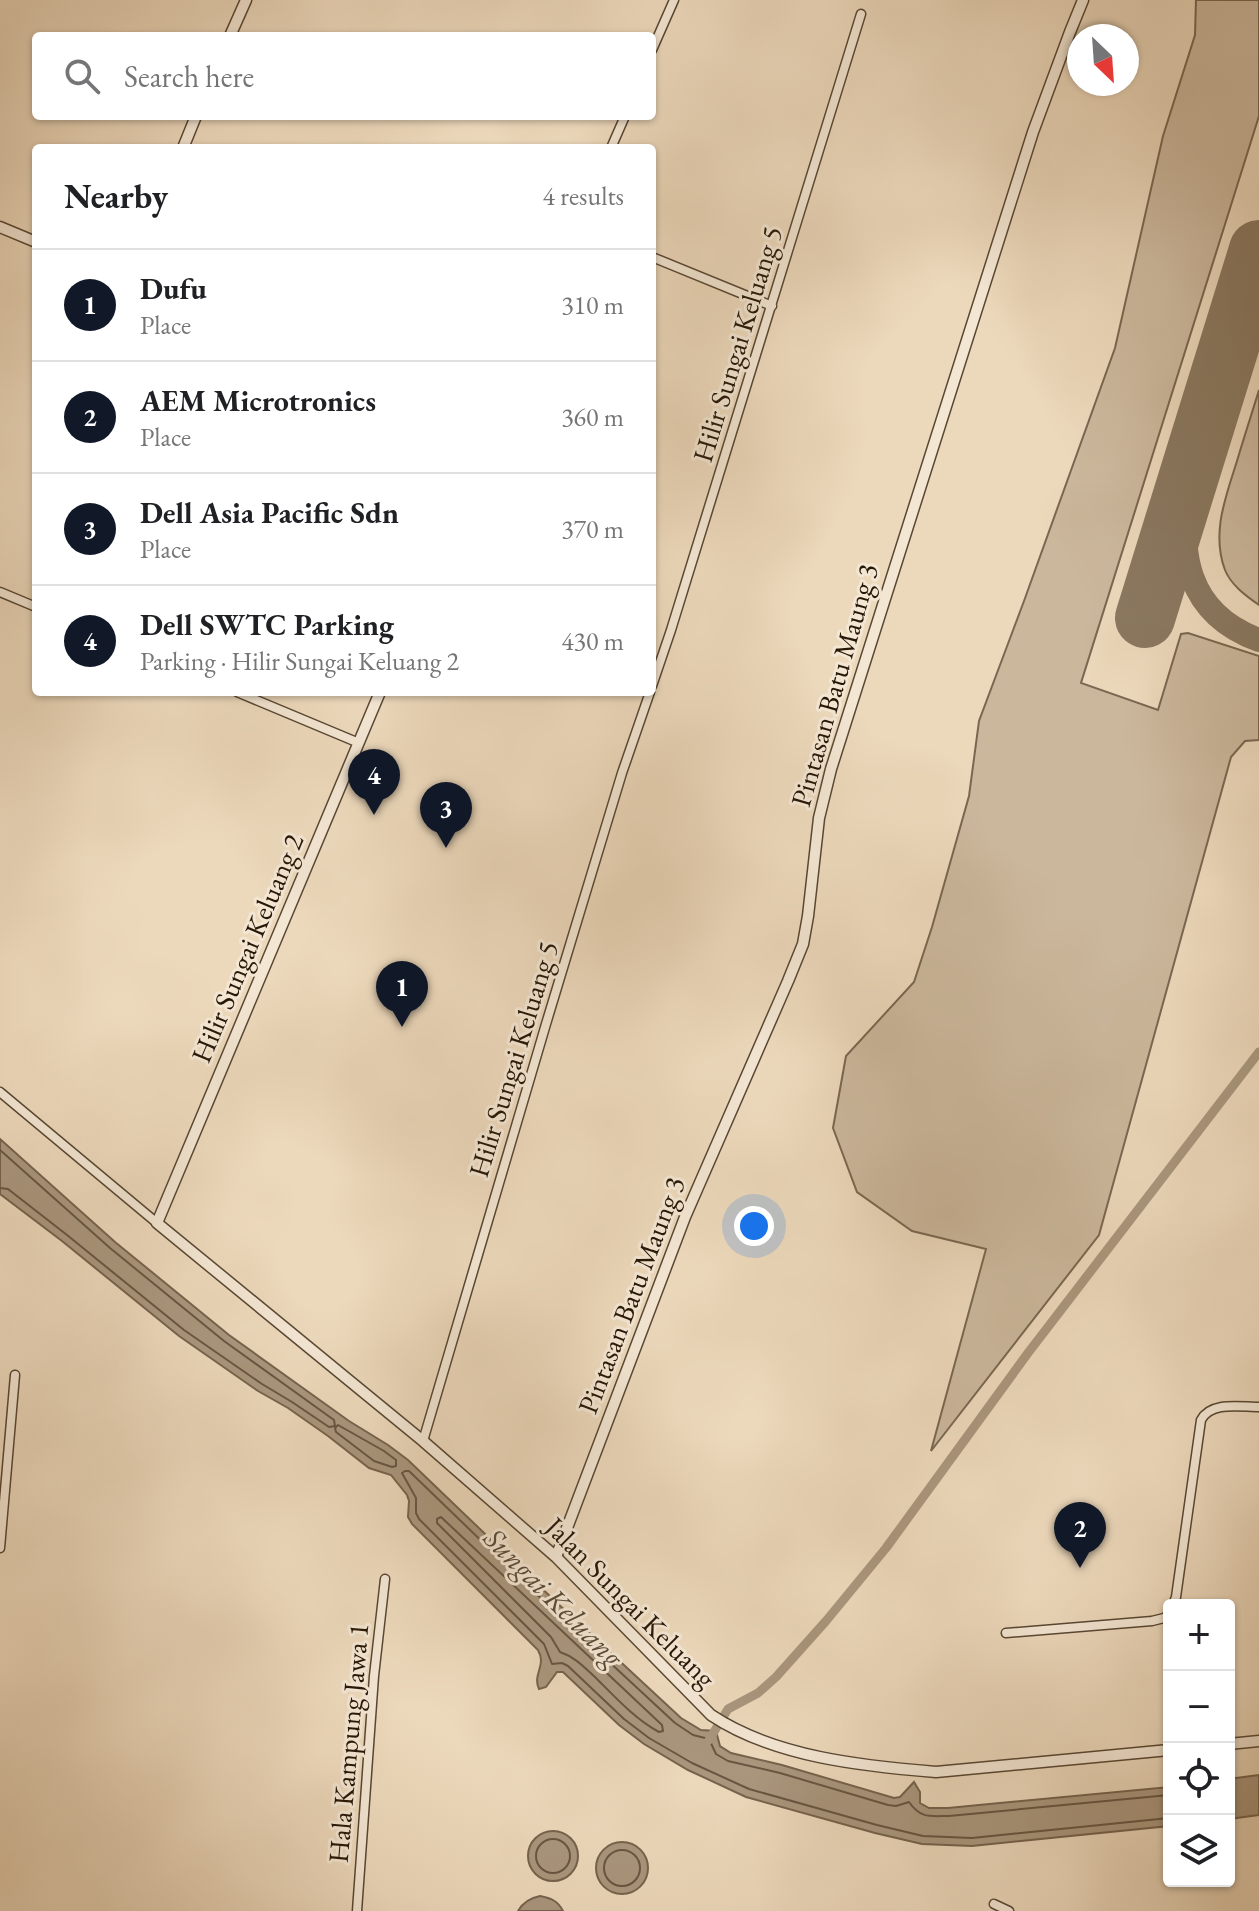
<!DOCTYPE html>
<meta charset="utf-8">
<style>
body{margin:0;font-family:"EB Garamond",serif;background:#f6f6f6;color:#202124}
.controls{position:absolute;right:24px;bottom:24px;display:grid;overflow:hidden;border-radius:8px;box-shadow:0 2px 6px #0004}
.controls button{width:72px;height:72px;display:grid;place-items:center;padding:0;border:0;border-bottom:2px solid #e0e0e0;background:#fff;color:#202124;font:40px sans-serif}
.compass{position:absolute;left:1067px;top:24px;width:72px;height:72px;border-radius:50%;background:#fff;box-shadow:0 2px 6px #0004;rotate:155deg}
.you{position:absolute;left:754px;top:1226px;width:28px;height:28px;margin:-20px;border:6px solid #fff;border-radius:50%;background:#1a73e8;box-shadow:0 0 0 12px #1a73e833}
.badge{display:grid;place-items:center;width:52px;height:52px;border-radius:50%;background:#111827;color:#fff;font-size:26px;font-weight:700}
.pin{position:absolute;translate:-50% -66px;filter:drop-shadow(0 2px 4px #0008)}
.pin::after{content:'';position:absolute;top:42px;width:28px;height:24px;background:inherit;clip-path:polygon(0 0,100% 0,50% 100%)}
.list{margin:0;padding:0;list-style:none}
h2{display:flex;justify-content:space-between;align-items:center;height:104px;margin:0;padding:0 32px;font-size:34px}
h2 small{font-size:26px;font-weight:400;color:#757577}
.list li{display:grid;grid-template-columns:52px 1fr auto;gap:24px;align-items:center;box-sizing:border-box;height:112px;padding:0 32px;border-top:2px solid #e0e0e0}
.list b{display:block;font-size:30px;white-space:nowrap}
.list p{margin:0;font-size:26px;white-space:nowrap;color:#757577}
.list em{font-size:26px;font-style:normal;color:#757577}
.icon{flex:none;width:44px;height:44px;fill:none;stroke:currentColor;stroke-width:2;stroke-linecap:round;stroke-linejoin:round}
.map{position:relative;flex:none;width:1259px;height:1911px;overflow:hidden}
.search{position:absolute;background:#fff;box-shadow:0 2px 6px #0004;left:32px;top:32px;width:624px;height:88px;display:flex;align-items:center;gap:20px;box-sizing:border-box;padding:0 28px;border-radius:8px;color:#757577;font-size:30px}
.panel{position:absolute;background:#fff;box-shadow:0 2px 6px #0004;left:32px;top:144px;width:624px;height:552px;border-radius:8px}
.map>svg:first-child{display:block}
.green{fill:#cbb79c;stroke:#796751;stroke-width:2}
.water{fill:#a9967d;stroke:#75634d;stroke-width:2}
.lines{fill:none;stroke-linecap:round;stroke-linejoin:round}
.shore{stroke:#685642;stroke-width:2}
.canal{stroke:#a9967d;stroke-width:9}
.taxiway{stroke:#8a7860;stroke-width:24}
.runway{stroke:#8a7860;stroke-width:60}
.minor-casing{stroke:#584733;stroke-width:11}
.tertiary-casing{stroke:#584733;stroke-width:13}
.minor{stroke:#f3e6d3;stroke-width:8}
.tertiary{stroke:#f3e6d3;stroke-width:10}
.labels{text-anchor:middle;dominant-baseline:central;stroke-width:6;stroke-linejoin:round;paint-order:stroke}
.street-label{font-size:28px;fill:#271706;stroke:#f3e6d3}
.water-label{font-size:30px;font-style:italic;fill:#5b4a36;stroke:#f3e6d3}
</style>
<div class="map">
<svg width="1259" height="1911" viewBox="0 0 1259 1911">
<rect width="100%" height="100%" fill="#ecd8bb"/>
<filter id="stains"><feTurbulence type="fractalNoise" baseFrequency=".0025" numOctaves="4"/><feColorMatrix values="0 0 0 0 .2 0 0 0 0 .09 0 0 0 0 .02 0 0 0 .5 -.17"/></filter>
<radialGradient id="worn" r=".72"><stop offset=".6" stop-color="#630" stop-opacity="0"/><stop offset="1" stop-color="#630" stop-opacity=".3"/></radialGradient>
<!-- green -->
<path class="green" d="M1196,0h63v116l-178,567 77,27 23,-76 7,-1 71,23v84l-14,1 -14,16 -132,478 -168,216 55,-202 -74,-18 -55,-39 -24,-64 13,-72 68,-74 18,-55 37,-131 10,-75 45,-120 91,-253 48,-212 32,-101z
M1259,390v215c-13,-9 -28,-20 -34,-35 -14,-37 1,-74 12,-109 7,-24 15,-48 22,-71z"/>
<!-- water -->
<path class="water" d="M0,1139l115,103 114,93 120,86 39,24 20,15 148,142 125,116 20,12 15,1 4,15 11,7 51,12 112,33 6,-1 14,-15 6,10v11l9,5h19l221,-21v39l-197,20 -50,-2 -47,-11 -129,-36 -58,-27 -44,-26 -25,-19 -56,-53h-6l-11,15 -7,2c-7,-15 8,-23 -1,-39l-126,-126 -4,-7 1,-16 -2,-6 -16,-20 -22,-7 -41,-32 -40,-28 -30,-17 -79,-55 -117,-95 -62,-47z
M1259,1775v40l-30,4v-40z
M528 1856a25 25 0 1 1 50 0a25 25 0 1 1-50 0Z
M596 1868a26 26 0 1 1 52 0a26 26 0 1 1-52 0Z
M540,1896c11,2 18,5 23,15h-45c5,-9 12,-13 22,-15z"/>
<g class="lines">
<!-- shore -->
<path class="shore" d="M0,1150l110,98 114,93 110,79 1,6 -6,1 -37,-25 -30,-18 -78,-54 -117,-95 -59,-46 -8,-1
M338,1425l46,26 12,9v6l-4,1 -18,-6 -38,-29 -1,-4z
M441,1517l221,208 1,6 -4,1c-24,-13 -44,-35 -63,-54 -12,-11 -21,-21 -36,-26l-9,-15 -114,-114v-4z
M1169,1795l-220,21c-19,0 -28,3 -40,-14l-13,4 -8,-1 -108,-32 -52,-12 -12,-7 -7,-15 -16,-4 -18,-12 -124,-115 -142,-137h-4l-3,2 14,25v15l3,6 125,125 8,20 10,-1 6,3 56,53 25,19 43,25 57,26 128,36 46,11 49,2 197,-20
M536 1856a17 17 0 1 1 34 0a17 17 0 1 1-34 0Z
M604 1868a18 18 0 1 1 36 0a18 18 0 1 1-36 0Z"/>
<!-- canal -->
<path class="canal" d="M709,1740l19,-31 30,-16 18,-16 50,-56 60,-73 142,-195 231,-301"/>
<!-- taxiway -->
<path class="taxiway" d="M1186,485c-6,68 -1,128 73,155"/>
<!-- runway -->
<path class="runway" d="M1145,618l114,-368"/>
<!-- minor casing -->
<g class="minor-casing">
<path id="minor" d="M652,50l22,-50
M611,148l14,-32
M652,257l120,49
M0,592l36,15
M652,686l19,-56 190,-616
M237,692l122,51
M0,1092l157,131
M423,1441l123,-417 76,-251 28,-81
M0,1548l15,-173
M1173,1605l3,-8 25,-177c10,-19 39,-13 58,-13
M1006,1633l146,-12 12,-3 5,-3
M994,1904l15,7
M357,1911l17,-235 11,-97"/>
</g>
<!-- tertiary casing -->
<g class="tertiary-casing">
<path id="tertiary" d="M230,36l16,-36
M183,148l13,-32
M0,227l36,15
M380,692l-223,531 266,218 133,116 155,158c63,42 151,51 225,57l233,-22
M556,1557l129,-340 103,-236 15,-37 5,-28 11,-98 12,-49 202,-637 37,-100 13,-32
M1229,1744l30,-3"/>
</g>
<!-- minor -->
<use href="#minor" class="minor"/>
<!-- tertiary -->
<use href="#tertiary" class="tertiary"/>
</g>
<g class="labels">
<!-- street labels -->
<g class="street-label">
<text transform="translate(737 344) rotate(-73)">Hilir Sungai Keluang 5</text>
<text transform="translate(834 685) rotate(-74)">Pintasan Batu Maung 3</text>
<text transform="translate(247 948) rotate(-67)">Hilir Sungai Keluang 2</text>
<text transform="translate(513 1059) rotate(-73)">Hilir Sungai Keluang 5</text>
<text transform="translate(631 1295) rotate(-69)">Pintasan Batu Maung 3</text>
<text transform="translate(631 1602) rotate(45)">Jalan Sungai Keluang</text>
<text transform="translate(348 1743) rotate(-85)">Hala Kampung Jawa 1</text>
</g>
<!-- water labels -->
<g class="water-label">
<text transform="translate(554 1597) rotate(45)">Sungai Keluang</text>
</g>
</g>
<rect width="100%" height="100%" filter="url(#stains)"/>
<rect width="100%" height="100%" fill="url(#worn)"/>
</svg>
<div class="controls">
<button>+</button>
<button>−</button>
<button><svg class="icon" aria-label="locate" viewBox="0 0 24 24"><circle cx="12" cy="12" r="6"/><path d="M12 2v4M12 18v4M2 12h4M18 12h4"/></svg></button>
<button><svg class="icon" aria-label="layers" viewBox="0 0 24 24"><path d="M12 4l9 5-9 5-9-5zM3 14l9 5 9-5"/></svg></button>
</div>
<svg class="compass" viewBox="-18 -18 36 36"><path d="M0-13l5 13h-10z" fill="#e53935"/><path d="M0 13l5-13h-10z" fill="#757577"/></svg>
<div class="you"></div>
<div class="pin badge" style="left:402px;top:1027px">1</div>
<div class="pin badge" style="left:1080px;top:1568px">2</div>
<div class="pin badge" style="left:446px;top:848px">3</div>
<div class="pin badge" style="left:374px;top:815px">4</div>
<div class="search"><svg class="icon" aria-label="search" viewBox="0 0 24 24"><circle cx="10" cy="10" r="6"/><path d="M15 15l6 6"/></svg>Search here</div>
<section class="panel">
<h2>Nearby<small>4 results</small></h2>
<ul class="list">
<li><span class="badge">1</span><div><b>Dufu</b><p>Place</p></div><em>310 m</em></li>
<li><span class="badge">2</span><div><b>AEM Microtronics</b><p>Place</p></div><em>360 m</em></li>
<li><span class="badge">3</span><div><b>Dell Asia Pacific Sdn</b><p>Place</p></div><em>370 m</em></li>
<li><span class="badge">4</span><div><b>Dell SWTC Parking</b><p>Parking · Hilir Sungai Keluang 2</p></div><em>430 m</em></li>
</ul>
</section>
</div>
